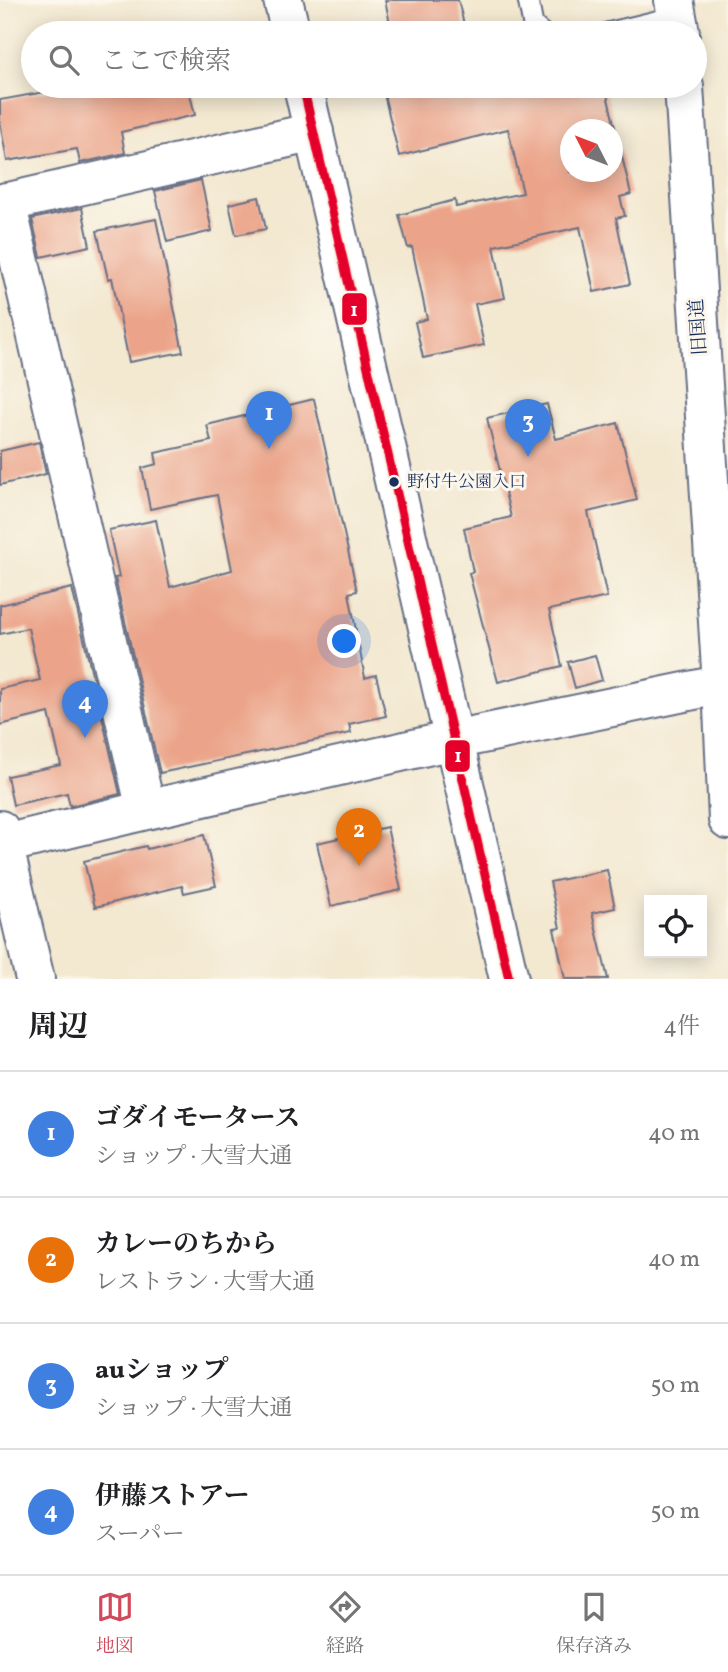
<!DOCTYPE html>
<html lang="ja">
<meta charset="utf-8">
<style>
body{margin:0;font-family:Vollkorn,"Noto Serif JP",serif;background:#f2f2f2;color:#202124}
.controls{position:absolute;right:21px;bottom:21px;display:grid;overflow:hidden;border-radius:0px;box-shadow:0 4px 18px #0003}
.controls button{width:63px;height:63px;display:grid;place-items:center;padding:0;border:0;border-bottom:2px solid #e0e0e0;background:#fff;color:#202124;font:35px sans-serif}
.compass{position:absolute;left:560px;top:119px;width:63px;height:63px;border-radius:50%;background:#fff;box-shadow:0 4px 18px #0003;rotate:312deg}
.you{position:absolute;left:345px;top:642px;width:24px;height:24px;margin:-18px;border:5px solid #fff;border-radius:50%;background:#1a73e8;box-shadow:0 0 0 10px #1a73e833}
.badge{display:grid;place-items:center;width:46px;height:46px;border-radius:50%;background:#d1495b;color:#fff;font-size:23px;font-weight:700}
.pin{position:absolute;translate:-50% -58px;filter:drop-shadow(0 2px 4px #0008)}
.pin::after{content:'';position:absolute;top:37px;width:24px;height:21px;background:inherit;clip-path:polygon(0 0,100% 0,50% 100%)}
.list{margin:0;padding:0;list-style:none}
h2{display:flex;justify-content:space-between;align-items:center;height:91px;margin:0;padding:0 28px;font-size:30px}
h2 small{font-size:23px;font-weight:400;color:#757577}
.list li{display:grid;grid-template-columns:46px 1fr auto;gap:21px;align-items:center;box-sizing:border-box;height:126px;padding:0 28px;border-top:2px solid #e0e0e0}
.list b{display:block;font-size:26px;white-space:nowrap}
.list p{margin:0;font-size:23px;white-space:nowrap;color:#757577}
.list em{font-size:23px;font-style:normal;color:#757577}
.icon{flex:none;width:38px;height:38px;fill:none;stroke:currentColor;stroke-width:2;stroke-linecap:round;stroke-linejoin:round}
.map{position:relative;flex:none;width:728px;height:979px;overflow:hidden}
.search{position:absolute;background:#fff;box-shadow:0 4px 18px #0003;left:21px;right:21px;top:21px;height:77px;display:flex;align-items:center;gap:18px;box-sizing:border-box;padding:0 24px;border-radius:38px;color:#757577;font-size:26px}
.sheet{height:595px;background:#fff}
nav{display:flex;justify-content:space-around;align-items:center;box-sizing:border-box;height:98px;border-top:2px solid #e0e0e0;background:#fff;font-size:19px;color:#757577}
nav a{display:grid;justify-items:center;gap:4px}
nav .on{color:#d1495b}
.map>svg:first-child{display:block}
.building{fill:#eba48a;fill-rule:evenodd}
.lines{fill:none;stroke-linecap:round;stroke-linejoin:round}
.lane-casing{stroke:#677086;stroke-width:23}
.street-casing{stroke:#677086;stroke-width:42}
.secondary-casing{stroke:#677086;stroke-width:42}
.highway-casing{stroke:#677086;stroke-width:42}
.lane{stroke:#fff;stroke-width:19}
.street{stroke:#fff;stroke-width:38}
.secondary{stroke:#fff;stroke-width:38}
.highway{stroke:#fff;stroke-width:38}
.bus-1-casing{stroke:#fbf7ec;stroke-width:14}
.bus-1{stroke:#e4002b;stroke-width:9}
.bus-dot{fill:#1b2f5e;stroke:#fbf7ec;stroke-width:2.5}
.labels{text-anchor:middle;dominant-baseline:central;stroke-width:6;stroke-linejoin:round;paint-order:stroke}
.bus-label{font-size:17px;fill:#1b2f5e;stroke:#fbf7ec;text-anchor:start}
.street-label{font-size:19px;fill:#1b2f5e;stroke:#fbf7ec}
.line-badge{stroke:#fbf7ec;stroke-width:2.5}
.badge-label{font-size:19px;text-anchor:middle;font-weight:bold;fill:#fff}
</style>
<div class="map">
<svg width="728" height="979" viewBox="0 0 728 979">
<rect width="100%" height="100%" fill="#fbf7ec"/>
<filter id="ink" filterUnits="userSpaceOnUse"><feTurbulence type="fractalNoise" baseFrequency=".0143" numOctaves="2"/><feDisplacementMap in="SourceGraphic" scale="14" xChannelSelector="R" yChannelSelector="G"/><feConvolveMatrix kernelMatrix="1 2 1 2 8 2 1 2 1" color-interpolation-filters="sRGB"/></filter>
<filter id="wash" filterUnits="userSpaceOnUse"><feTurbulence type="fractalNoise" baseFrequency=".00686" numOctaves="4" result="noise"/><feDisplacementMap in="SourceGraphic" scale="28" xChannelSelector="R" yChannelSelector="G"/><feGaussianBlur stdDeviation="1.57" result="paint"/><feColorMatrix in="noise" values="0 0 0 0 0 0 0 0 0 0 0 0 0 0 0 0 0 1.4 0 .05"/><feComposite in="paint" operator="in"/></filter>
<g filter="url(#wash)">
<rect width="100%" height="100%" fill="#f3e8d0"/>
<g id="blocks">
<!-- building -->
<path class="building" d="M385,0h73l8,33h-74z
M78,86h110l7,29 -74,17 4,21 -45,10 -3,-14 -70,12 -7,-39v-22z
M382,86h33l2,9 34,-8 2,9 48,-10h104l26,108 -11,3 5,19 -9,2 14,66 -36,8 -14,-65 -86,19 11,52 -30,6 9,41 -61,13 -8,-36 12,-3 -15,-72 -4,1 -9,-33 56,-15 1,7 67,-14 -15,-64 -109,27zM570,130h42v42h-42z
M201,180l11,51 -45,11 -12,-51z
M259,197l7,32 -30,6 -7,-31z
M82,208l8,38 -49,11 -9,-38z
M156,219l27,133 -54,10 -17,-84 -4,1 -11,-48z
M314,399l43,192 -8,2 16,85 11,-3 10,41 -37,8 2,9 -191,40 -45,-195 4,-1 -10,-47 47,-10 14,67 62,-17 -15,-75 -67,14 -8,-41 15,-4 -2,-11 56,-12 -4,-16z
M547,404l9,35 62,-16 19,77 -49,12 19,85 -58,13 13,56 -64,16 -29,-109 4,-1 -9,-44 47,-11 -24,-99z
M39,442l7,32 -46,11v-34z
M72,588l48,206 -50,12 -3,-13 -54,12 -6,-29 54,-11 -12,-52 -49,12v-36l40,-9 -12,-52 -28,6v-29z
M595,655l7,25 -27,8 -7,-26z
M387,827l14,63 -70,16 -14,-63z
M204,835l12,51 -32,7 -2,-7 -87,21 -11,-46 62,-15 1,3z
M607,870l8,38 -23,5 16,66h-43l-11,-50 6,-1 -10,-46z"/>
</g>
</g>
<g filter="url(#ink)">
<use href="#blocks" fill-opacity="0" stroke="#677086" stroke-width="2"/>
<g class="lines">
<!-- lane casing -->
<g class="lane-casing">
<path id="lane" d="M528,0l5,25 9,8
M607,33l70,-17"/>
</g>
<!-- street casing -->
<g class="street-casing">
<path id="street" d="M6,202l140,608
M0,204l314,-72
M0,830l35,149
M0,845l146,-35 307,-70 275,-57"/>
</g>
<!-- secondary casing -->
<g class="secondary-casing">
<path id="secondary" d="M674,0l6,33
M684,86l38,599 6,135"/>
</g>
<!-- highway casing -->
<g class="highway-casing">
<path id="highway" d="M283,0l8,33
M303,86l206,893"/>
</g>
<!-- lane -->
<use href="#lane" class="lane"/>
<!-- street -->
<use href="#street" class="street"/>
<!-- secondary -->
<use href="#secondary" class="secondary"/>
<!-- highway -->
<use href="#highway" class="highway"/>
<!-- bus-1 casing -->
<g class="bus-1-casing">
<path id="bus-1" d="M303,86l206,893"/>
</g>
<!-- bus-1 -->
<use href="#bus-1" class="bus-1"/>
</g>
</g>
<!-- markers -->
<circle class="bus-dot" cx="394" cy="482" r="6"/>
<g class="labels">
<!-- bus labels -->
<g class="bus-label">
<text x="407" y="482">野付牛公園入口</text>
</g>
<!-- street labels -->
<g class="street-label">
<text transform="translate(699 327) rotate(-94)">旧国道</text>
</g>
</g>
<g class="line-badge">
<rect x="341" y="292" width="27" height="34" rx="7" fill="#e4002b"/>
<rect x="444" y="739" width="27" height="34" rx="7" fill="#e4002b"/>
</g>
<g class="badge-label">
<text x="354" y="316">1</text>
<text x="458" y="762">1</text>
</g>
</svg>
<div class="controls">
<button><svg class="icon" aria-label="locate" viewBox="0 0 24 24"><circle cx="12" cy="12" r="6"/><path d="M12 2v4M12 18v4M2 12h4M18 12h4"/></svg></button>
</div>
<svg class="compass" viewBox="-18 -18 36 36"><path d="M0-13l5 13h-10z" fill="#e53935"/><path d="M0 13l5-13h-10z" fill="#757577"/></svg>
<div class="you"></div>
<div class="pin badge" style="left:269px;top:449px;background:#3f7fe0">1</div>
<div class="pin badge" style="left:359px;top:866px;background:#e8710a">2</div>
<div class="pin badge" style="left:528px;top:457px;background:#3f7fe0">3</div>
<div class="pin badge" style="left:85px;top:738px;background:#3f7fe0">4</div>
<div class="search"><svg class="icon" aria-label="search" viewBox="0 0 24 24"><circle cx="10" cy="10" r="6"/><path d="M15 15l6 6"/></svg>ここで検索</div>
</div>
<section class="sheet">
<h2>周辺<small>4件</small></h2>
<ul class="list">
<li><span class="badge" style="background:#3f7fe0">1</span><div><b>ゴダイモータース</b><p>ショップ · 大雪大通</p></div><em>40 m</em></li>
<li><span class="badge" style="background:#e8710a">2</span><div><b>カレーのちから</b><p>レストラン · 大雪大通</p></div><em>40 m</em></li>
<li><span class="badge" style="background:#3f7fe0">3</span><div><b>auショップ</b><p>ショップ · 大雪大通</p></div><em>50 m</em></li>
<li><span class="badge" style="background:#3f7fe0">4</span><div><b>伊藤ストアー</b><p>スーパー</p></div><em>50 m</em></li>
</ul>
</section>
<nav>
<a class="on"><svg class="icon" aria-label="map" viewBox="0 0 24 24"><path d="M3 6l6-2 6 2 6-2v14l-6 2-6-2-6 2zM9 4v14M15 6v14"/></svg>地図</a>
<a><svg class="icon" aria-label="directions" viewBox="0 0 24 24"><path d="M12 3l9 9-9 9-9-9zM9 14v-3h6M13 9l2 2-2 2"/></svg>経路</a>
<a><svg class="icon" aria-label="saved" viewBox="0 0 24 24"><path d="M7 4h10v16l-5-4-5 4z"/></svg>保存済み</a>
</nav>
